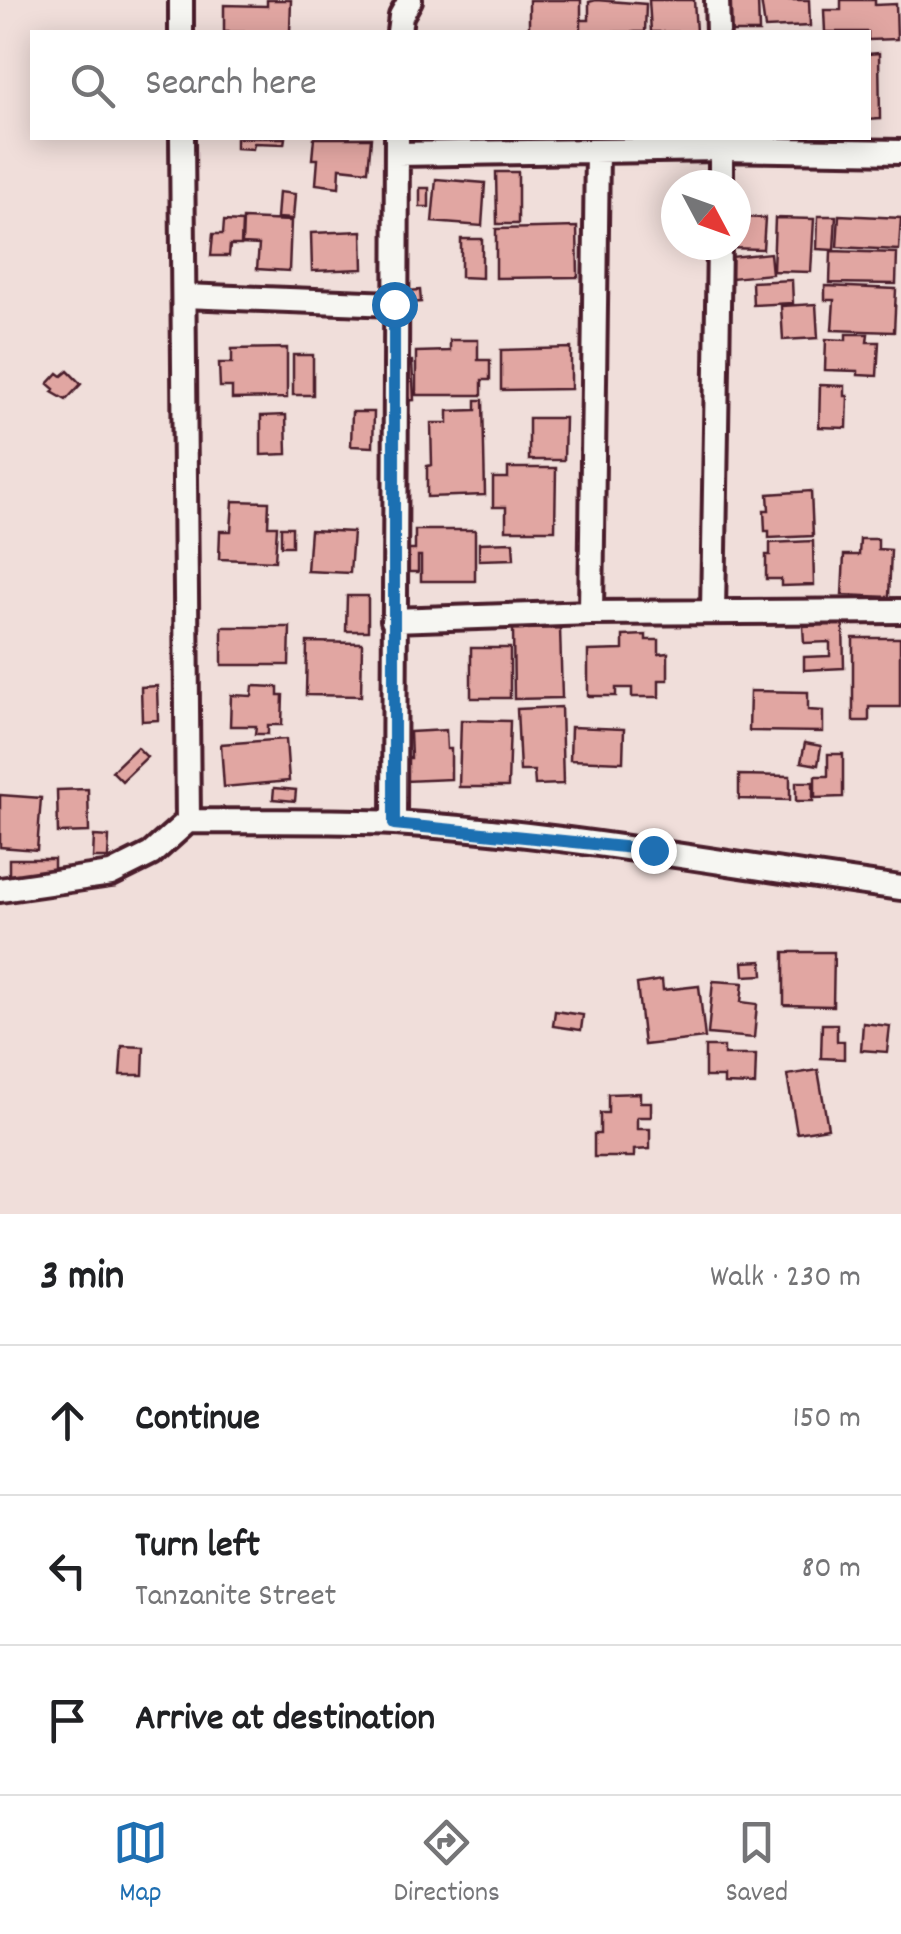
<!DOCTYPE html>
<meta charset="utf-8">
<style>
body{margin:0;font-family:Dekko,sans-serif;background:#f2f2f2;color:#202124}
.compass{position:absolute;left:661px;top:170px;width:90px;height:90px;border-radius:50%;background:#fff;box-shadow:0 5px 25px #0003;rotate:131deg}
.stop{position:absolute;width:30px;height:30px;margin:-22px;border:8px solid #1f6fb2;border-radius:50%;background:#fff}
.stop.end{background:#1f6fb2;border-color:#fff;box-shadow:0 2px 10px #0008}
.list{margin:0;padding:0;list-style:none}
h2{display:flex;justify-content:space-between;align-items:center;height:130px;margin:0;padding:0 40px;font-size:42px}
h2 small{font-size:32px;font-weight:400;color:#757577}
.list li{display:grid;grid-template-columns:65px 1fr auto;gap:30px;align-items:center;box-sizing:border-box;height:150px;padding:0 40px;border-top:2px solid #e0e0e0}
.list b{display:block;font-size:38px;white-space:nowrap}
.list p{margin:0;font-size:32px;white-space:nowrap;color:#757577}
.list em{font-size:32px;font-style:normal;color:#757577}
.icon{flex:none;width:55px;height:55px;fill:none;stroke:currentColor;stroke-width:2;stroke-linecap:round;stroke-linejoin:round}
.map{position:relative;flex:none;width:901px;height:1214px;overflow:hidden}
.search{position:absolute;background:#fff;box-shadow:0 5px 25px #0003;left:30px;right:30px;top:30px;height:110px;display:flex;align-items:center;gap:25px;box-sizing:border-box;padding:0 35px;border-radius:0px;color:#757577;font-size:38px}
.sheet{height:580px;background:#fff}
nav{display:flex;justify-content:space-around;align-items:center;box-sizing:border-box;height:140px;border-top:2px solid #e0e0e0;background:#fff;font-size:28px;color:#757577}
nav a{display:grid;justify-items:center;gap:5px}
nav .on{color:#1f6fb2}
.map>svg:first-child{display:block}
.building{fill:#e1a6a2;stroke:#4a1f2b;stroke-width:2.5}
.lines{fill:none;stroke-linecap:round;stroke-linejoin:round}
.minor-casing{stroke:#4a1f2b;stroke-width:30}
.minor{stroke:#f6f6f2;stroke-width:22}
.route{stroke:#1f6fb2;stroke-width:12}
</style>
<div class="map">
<svg width="901" height="1214" viewBox="0 0 901 1214">
<rect width="100%" height="100%" fill="#f0deda"/>
<filter id="ink" filterUnits="userSpaceOnUse"><feTurbulence type="fractalNoise" baseFrequency=".01" numOctaves="2"/><feDisplacementMap in="SourceGraphic" scale="20" xChannelSelector="R" yChannelSelector="G"/><feConvolveMatrix kernelMatrix="1 2 1 2 8 2 1 2 1" color-interpolation-filters="sRGB"/></filter>
<g filter="url(#ink)">
<!-- building -->
<path class="building" d="M267,0h24l-1,32h-66v-27l43,1z
M529,0h52v32h-52z
M596,0l50,4 -1,28h-64v-12h8v-18z
M649,0h45l2,32h-45z
M728,0h30l1,32h-30z
M761,0h48l1,26 -45,2z
M841,0h34v5l21,-1 1,35 -29,1v-8h-43l-1,-22h17z
M879,53l1,66 -12,1v-66z
M236,138h49l-1,6 -30,-1 -1,6 -17,-1z
M314,138h57l-3,33 -28,-3 -1,19 -23,-3 2,-25h-6z
M496,172h22v52h-21z
M436,179l49,4 -3,43 -50,-4z
M420,188h9v19h-9z
M279,192l16,2 -2,25 -16,-1z
M839,215l62,3 -2,32 -62,-3z
M818,216h18l-2,34 -17,-1z
M736,217l29,1 -2,31 -37,-1v-3h10z
M775,218l39,1 -3,53 -38,-1z
M243,219l48,2 -2,50 -32,-2 2,-24 -17,-1z
M224,221l18,1 -1,23h-11l-1,11h-18l2,-22h10z
M577,227l1,50 -82,1v-49z
M362,231l1,38 -51,2 -1,-38z
M461,239h21v39l-21,-1z
M831,251l66,2 -1,31 -66,-1z
M770,253l2,21 -40,4 -2,-21z
M792,280l1,23 -40,2 -1,-23z
M825,286l71,3 -2,43 -62,-2 2,-30h-9z
M420,290l1,12 -13,1 -1,-12z
M816,304l2,34 -35,2 -2,-34z
M846,334h22l-1,8h12l-2,34 -19,-1v-4l-33,-1 1,-31 20,1z
M450,340h28v20h12v20h-8v15h-66v-43l34,-1z
M287,348v50l-55,1v-12h-12l-1,-24h13v-14z
M571,348v41l-70,1v-40z
M293,355h20v40h-20z
M412,361l2,39 -11,1 -2,-39z
M68,371l13,13 -15,16 -14,-8 2,-3 -6,-5 10,-11 4,3z
M820,385l25,1v10h3l-1,32 -28,-1z
M476,400h7l2,95 -58,2v-31l5,-1 -1,-42h17v-12l28,-1z
M352,412h22l-1,35 -22,-1z
M286,415l1,39 -26,1v-39z
M529,418h36l-1,42h-35z
M508,468h48l-1,62h-49v-23h-13v-29h15z
M811,491l2,45 -44,2v-7h-4l-1,-21h5l-1,-16z
M233,501l36,1 -1,24h9l-2,35 -56,-2 1,-28h11z
M281,527h11v19h-11z
M310,530l43,2 -3,41 -43,-2z
M415,530h60v51h-54v-25h-3v16h-17v-22h14z
M860,539h18v10l13,1 -2,47 -47,-2 2,-40h15z
M813,541l1,44 -33,1v-7h-15v-24h4v-12z
M513,542l1,17 -35,1v-17z
M347,596h21v35h-22z
M843,624l1,44 -40,2v-13l26,-1v-14l-26,1 -1,-17z
M222,627h68l-1,38h-67z
M560,628l2,70 -48,1 -1,-70z
M646,635v5h13v14l9,-1v27h-9v17h-27v-9h-16v8h-28v-45l35,-1v-14z
M853,638h47v69h-31v14h-16z
M307,642l55,1 -1,53 -55,-1z
M471,648h39v50h-39z
M157,686l1,34 -16,1 -1,-34z
M253,686l25,1v8h5l-1,30h-14v9h-13l1,-8h-26l1,-31 21,1z
M750,691l58,1v18l15,1v21l-74,-1z
M561,707l2,77 -28,1 -1,-14h-14l-3,-62z
M461,720l49,1 -2,66h-49z
M571,727l53,2 -1,33 -53,-2z
M446,730l1,19h4v30l-46,2 -1,-23h7l-1,-26z
M286,739l3,42 -65,6 -3,-43z
M805,743l16,3 -3,19 -17,-3z
M137,747l10,10 -25,24 -10,-10z
M828,754h15v43l-28,1v-22h13z
M739,775l51,1v24l-51,-1z
M796,782h17v19h-17z
M274,788l22,2 -1,11 -22,-2z
M88,789l1,43 -31,1 -1,-43z
M0,795l41,3 -4,52 -37,-3z
M94,836l15,1 -1,21h-15z
M9,859h45v16h-45z
M784,952h50l-1,54 -49,-1z
M762,961l1,14 -19,1 -1,-14z
M662,980l1,10 36,-4 6,52 -61,7 -7,-61z
M713,981l30,2 -2,19 16,2 -3,34 -46,-4z
M555,1011l28,4 -2,15 -28,-4z
M863,1023l27,3 -3,26 -26,-2z
M822,1024h15v17h7v18l-23,-1z
M122,1046l22,1 -1,28h-23z
M705,1047h19v8h32l-1,30 -31,-1v-7h-19z
M818,1070l10,58 -31,5 -10,-58z
M640,1093v9h11v15h-14v12h13v20l-16,1v7h-40v-23h6v-21h8v-19z"/>
<g class="lines">
<!-- minor casing -->
<g class="minor-casing">
<path id="minor" d="M181,0v32
M717,0l1,32
M399,32l2,-16 9,-16
M182,138l6,683
M397,154l324,-5 180,3
M721,185v-47
M184,296l210,8
M713,612l6,-367
M591,613l6,-462
M393,620l198,-7 310,-2
M394,823l3,-685
M0,890l111,-16 40,-20 37,-33c68,1 137,-1 206,2 170,10 338,43 507,65"/>
</g>
<!-- minor -->
<use href="#minor" class="minor"/>
</g>
</g>
<g class="lines" filter="url(#ink)">
<!-- route -->
<path class="route" d="M394,304v520l259,26"/>
</g>
</svg>
<svg class="compass" viewBox="-18 -18 36 36"><path d="M0-13l5 13h-10z" fill="#e53935"/><path d="M0 13l5-13h-10z" fill="#757577"/></svg>
<div class="stop" style="left:394px;top:304px"></div>
<div class="stop end" style="left:653px;top:850px"></div>
<div class="search"><svg class="icon" aria-label="search" viewBox="0 0 24 24"><circle cx="10" cy="10" r="6"/><path d="M15 15l6 6"/></svg>Search here</div>
</div>
<section class="sheet">
<h2>3 min<small>Walk · 230 m</small></h2>
<ul class="list">
<li><svg class="icon" aria-label="ahead" viewBox="0 0 24 24"><path d="M12 20V5M6 11l6-6 6 6"/></svg><div><b>Continue</b></div><em>150 m</em></li>
<li><svg class="icon" aria-label="left" viewBox="0 0 24 24"><path d="M17 20v-9H6M10 6l-5 5 5 5"/></svg><div><b>Turn left</b><p>Tanzanite Street</p></div><em>80 m</em></li>
<li><svg class="icon" aria-label="arrive" viewBox="0 0 24 24"><path d="M6 21V4h12l-3 4 3 4H6"/></svg><div><b>Arrive at destination</b></div></li>
</ul>
</section>
<nav>
<a class="on"><svg class="icon" aria-label="map" viewBox="0 0 24 24"><path d="M3 6l6-2 6 2 6-2v14l-6 2-6-2-6 2zM9 4v14M15 6v14"/></svg>Map</a>
<a><svg class="icon" aria-label="directions" viewBox="0 0 24 24"><path d="M12 3l9 9-9 9-9-9zM9 14v-3h6M13 9l2 2-2 2"/></svg>Directions</a>
<a><svg class="icon" aria-label="saved" viewBox="0 0 24 24"><path d="M7 4h10v16l-5-4-5 4z"/></svg>Saved</a>
</nav>
